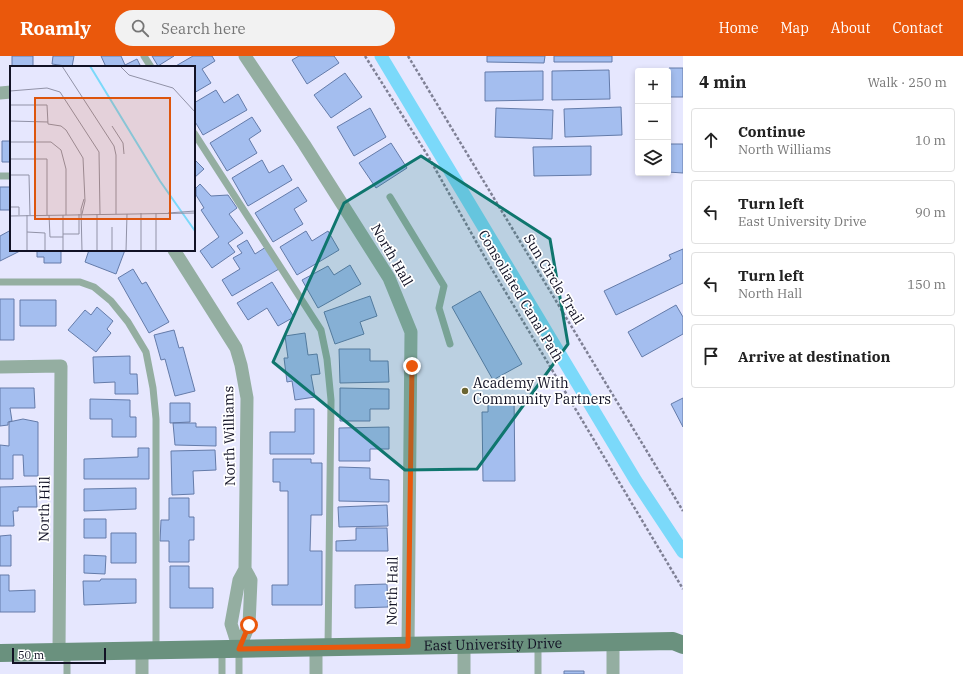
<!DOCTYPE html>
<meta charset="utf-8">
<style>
body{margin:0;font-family:"IBM Plex Serif",serif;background:#f2f2f2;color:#222}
.controls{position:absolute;right:12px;top:12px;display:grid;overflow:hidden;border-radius:4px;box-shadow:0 2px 6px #0003}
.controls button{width:36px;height:36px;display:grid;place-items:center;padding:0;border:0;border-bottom:1px solid #e0e0e0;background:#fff;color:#222;font:20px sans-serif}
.scale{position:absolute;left:12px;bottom:10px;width:94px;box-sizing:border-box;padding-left:4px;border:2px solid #121225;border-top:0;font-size:11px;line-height:14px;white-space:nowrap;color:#121225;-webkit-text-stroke:3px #fff;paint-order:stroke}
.stop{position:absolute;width:12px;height:12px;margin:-9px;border:3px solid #ea580c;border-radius:50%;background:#fff}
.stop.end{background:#ea580c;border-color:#fff;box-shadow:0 1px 4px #0008}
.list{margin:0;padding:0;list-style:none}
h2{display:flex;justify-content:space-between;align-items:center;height:52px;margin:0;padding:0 16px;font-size:17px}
h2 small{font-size:13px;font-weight:400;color:#767676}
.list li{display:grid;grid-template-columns:26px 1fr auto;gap:12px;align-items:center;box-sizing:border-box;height:64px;margin:0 8px 8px;padding:0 8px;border:1px solid #e0e0e0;border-radius:4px}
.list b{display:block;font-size:15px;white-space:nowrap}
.list p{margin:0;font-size:13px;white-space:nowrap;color:#767676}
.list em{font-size:13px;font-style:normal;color:#767676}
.icon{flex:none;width:22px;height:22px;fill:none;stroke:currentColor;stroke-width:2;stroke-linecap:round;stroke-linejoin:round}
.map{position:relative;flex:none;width:683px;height:618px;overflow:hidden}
header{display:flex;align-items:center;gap:24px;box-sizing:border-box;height:56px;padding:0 20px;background:#ea580c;color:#fff}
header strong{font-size:19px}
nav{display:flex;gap:22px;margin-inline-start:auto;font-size:14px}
.search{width:280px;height:36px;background:#f2f2f2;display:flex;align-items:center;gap:10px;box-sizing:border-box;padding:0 14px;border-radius:22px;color:#767676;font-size:15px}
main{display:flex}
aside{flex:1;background:#fff}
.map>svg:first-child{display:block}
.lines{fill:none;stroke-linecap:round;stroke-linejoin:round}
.canal{stroke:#7bd9fa;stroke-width:13}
.building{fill:#a4beef;stroke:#647ba9}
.path{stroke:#7f8095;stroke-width:2.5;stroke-dasharray:3 2;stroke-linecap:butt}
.lane{stroke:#94aea1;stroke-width:7}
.street{stroke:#94aea1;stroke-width:13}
.secondary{stroke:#6a917e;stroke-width:18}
.route{stroke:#ea580c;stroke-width:5}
.marked{fill:#0f766e;fill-opacity:0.2;stroke:#0f766e;stroke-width:3;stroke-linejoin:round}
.poi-dot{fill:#6b6532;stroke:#fff;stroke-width:1.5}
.labels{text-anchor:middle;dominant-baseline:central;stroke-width:3.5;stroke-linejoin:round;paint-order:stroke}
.street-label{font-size:14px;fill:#121225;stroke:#fff}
.poi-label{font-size:14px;fill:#121225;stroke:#fff;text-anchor:start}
.inset-river{fill:none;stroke:#7bd9fa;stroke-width:2}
.inset-road{fill:none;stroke:#9192a7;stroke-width:1}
.view{fill:#dd550d;fill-opacity:0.15;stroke:#dd550d;stroke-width:2}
.inset-edge{fill:none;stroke:#121225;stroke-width:2}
</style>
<header>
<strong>Roamly</strong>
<div class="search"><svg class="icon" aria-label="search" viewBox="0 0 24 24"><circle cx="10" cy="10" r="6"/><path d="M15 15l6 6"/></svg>Search here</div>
<nav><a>Home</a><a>Map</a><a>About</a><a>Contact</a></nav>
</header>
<main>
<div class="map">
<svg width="683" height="618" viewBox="0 0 683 618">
<rect width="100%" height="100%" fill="#e6e7fe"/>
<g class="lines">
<!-- canal -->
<path class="canal" d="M381,0l255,425 47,71"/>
</g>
<!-- building -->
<path class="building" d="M12,0h21v11h-21z
M53,0h21l-2,11 -20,-3z
M101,0h20l4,9 12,-6 4,8h-35z
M152,0h22l-16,10z
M193,0h19l3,5 -13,8 9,14 -17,10v-26h-20z
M299,0h35l5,7 -32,21 -15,-24z
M487,0h58l-1,7 -57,-1z
M554,0h58v6h-58z
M669,12h14v29h-14z
M609,14l1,29 -58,1v-29z
M543,15v29l-58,1v-29z
M345,17l17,24 -31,21 -17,-23z
M216,34l8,13 14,-9 9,16 -44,25 -9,-15v-17z
M621,51l1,28 -57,2 -1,-28z
M370,52l16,29 -32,19 -17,-29z
M496,52l57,2 -1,29 -57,-2z
M252,61l9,14 -12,8 8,14 -30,18 -17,-28z
M2,85h9v21h-9z
M391,87l16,25 -31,20 -17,-25z
M668,88h15v29l-15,-1z
M591,90v29l-57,1 -1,-29z
M194,103l10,10 -10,9z
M262,104l7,13 14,-8 9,15 -44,26 -16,-28z
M200,128l11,12 17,-1 9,13 -8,6 14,19 -15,10 7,9 -23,16 -12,-17 19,-14 -18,-27 3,-2 -8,-13v-7z
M0,131h11v23h-11z
M298,131l9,14 -13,8 9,15 -30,18 -18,-29z
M11,174v20h11l-22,11v-25z
M306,175l6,10 16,-10 11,19 -42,25 -17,-28z
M247,184l8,14 11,-7 13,22 -47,27 -10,-16 18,-11 -7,-11 9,-5 -5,-7z
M683,193v34l-67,32 -12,-24 67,-32 -2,-4z
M37,194h24v13h-17v-6h-7z
M89,194h36l-9,24 -31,-12z
M350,209l11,19 -43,24 -16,-28 26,-14 6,9z
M133,213l9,15 4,-2 23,40 -20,11 -31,-55z
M272,226l22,35 -16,9 -11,-18 -19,12 -11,-17z
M480,235l42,73 -29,16 -41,-73z
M370,240l7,20 -17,6 4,12 -29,10 -11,-32z
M0,243h14v41h-14z
M20,244h36v26h-36z
M676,249l7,12v17l-41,23 -14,-25z
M97,251l16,14 -6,8 4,4 -15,19 -28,-22 17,-20 6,5z
M174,274l5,18 4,-1 12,44 -20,5 -10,-37 -4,1 -7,-25z
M305,277l3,22 9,-1 3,20 -9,1 4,22 -20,3 -3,-19 -5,1 -3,-24h4l-3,-22z
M339,293h31v12h18l1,21 -49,1z
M130,300v18h7l1,20h-23v-12l-21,1 -1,-26z
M0,332h34l1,20h-25l2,13 -4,1v3l-8,1z
M340,332l49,1v20h-19v12h-30z
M514,340l1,85h-32l-1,-69h6v-8h8l-1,-7z
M683,342v29l-12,-23z
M90,343l40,1v17h6v20h-24v-18h-22z
M170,347h20v19l-20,1z
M295,353h19v45h-44v-22h25z
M23,363l15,3v54h-14l-1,-21h-10v24h-13v-34l9,1v-24z
M173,367h23v4h20v19l-41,-1z
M389,371v22h-19v12h-31v-33z
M138,392h11v31h-65v-20l54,-2z
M215,394l1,20 -23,1 1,23 -22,1 -1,-44z
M273,403h38v4h11v52h-11l-1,36h12v54h-50v-20h16v-94h-8v-9h-7z
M339,411l31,1v11l19,1v22l-50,-1z
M36,430l1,21h-19v4h-5l1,15h-14v-39z
M136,432v21l-52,2v-22z
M169,442h20v19h5v23h-5v22h-20v-21h-9l1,-21h8z
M387,449l1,21 -49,1 -1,-20z
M84,463h22v19h-22z
M356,472h31l1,23h-52v-10l20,-1z
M111,477h25v30h-25z
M11,479v31h-11v-30z
M84,499l22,1 -1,18 -21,-1z
M170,510h19v22h24v20h-43z
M0,519h9v16l26,-1v22h-35z
M101,523h35v24l-52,2 -1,-24h17z
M387,528l1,23 -33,1v-23z
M564,615h20v3h-20z"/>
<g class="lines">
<!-- path -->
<path class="path" d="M365,0l63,100 59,105 196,328
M408,0l275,455"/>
<!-- lane -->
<path class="lane" d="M144,0l7,11
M194,77l127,197 6,29 4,41 -3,247
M0,120h11
M390,141l54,89 -5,22 11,36
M0,226h80l14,5 17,14 17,21 18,30 7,36 3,31v231
M222,594v24
M67,618v-22
M239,618v-25
M538,618v-30"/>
<!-- street -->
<path class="street" d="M245,0l59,88 85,134 22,54 -3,314
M0,37l11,-1
M174,194l62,98 5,17 6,33 -2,171 6,11 -2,45 -10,24
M0,311l61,-1 -2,286
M239,593l-8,-25 8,-44 6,-11
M142,618v-24
M316,618v-26
M464,618v-29
M613,618v-31"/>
<!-- secondary -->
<path class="secondary" id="s1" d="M0,597l673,-12 10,4"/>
</g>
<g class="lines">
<!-- route -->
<path class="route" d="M249,569l-10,24 169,-3 4,-280"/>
</g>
<!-- marked area -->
<path class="marked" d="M421,100l129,83 18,105 -91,125 -72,1 -132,-108 71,-159z"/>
<!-- markers -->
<circle class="poi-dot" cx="465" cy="335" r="4"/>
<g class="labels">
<!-- street labels -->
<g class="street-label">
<text transform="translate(392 199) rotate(60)">North Hall</text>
<text transform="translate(554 223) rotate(59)">Sun Circle Trail</text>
<text transform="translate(521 240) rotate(59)">Consoliated Canal Path</text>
<text transform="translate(229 380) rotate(-91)">North Williams</text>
<text transform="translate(44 453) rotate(-89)">North Hill</text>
<text transform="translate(392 535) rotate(-89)">North Hall</text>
<text stroke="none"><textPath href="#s1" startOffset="493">East University Drive</textPath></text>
</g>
<!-- poi labels -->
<g class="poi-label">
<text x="473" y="327">Academy With<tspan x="473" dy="16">Community Partners</tspan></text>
</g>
</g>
<!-- overview -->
<g transform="translate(10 10)">
<rect width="185" height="185" fill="#e6e7fe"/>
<path class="inset-river" d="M80,0l70,115 35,50"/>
<path class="inset-road" d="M52,0l52,80 2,9v59M110,0l9,9 44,13 22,24M0,25l37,-3 13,4 39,60 1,62M0,39h37l1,19 13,2 5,4 17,28 2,43 -3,13M0,55l38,1M102,60l11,17 1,11M0,76h41l10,8 5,19v46M0,93h37v56M0,109h19l1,40M0,141h9v8M158,147l27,-2M39,149l1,22h13M0,150l185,-3M17,166l18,1v18M53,168h16v-20M17,185v-36M53,185v-36M72,185l-1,-42 3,-10M87,185v-37M102,185v-24M116,185l1,-37M131,185v-38M146,185v-38"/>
<path class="view" d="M25,32h135v121h-135z"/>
<rect width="185" height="185" class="inset-edge"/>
</g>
</svg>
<div class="controls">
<button>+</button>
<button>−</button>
<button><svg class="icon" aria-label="layers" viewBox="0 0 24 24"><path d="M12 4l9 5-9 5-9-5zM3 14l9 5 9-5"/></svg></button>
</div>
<div class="scale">50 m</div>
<div class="stop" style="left:249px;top:569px"></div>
<div class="stop end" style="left:412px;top:310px"></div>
</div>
<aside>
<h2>4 min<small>Walk · 250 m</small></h2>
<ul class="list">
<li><svg class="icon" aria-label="ahead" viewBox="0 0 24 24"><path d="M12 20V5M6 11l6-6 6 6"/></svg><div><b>Continue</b><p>North Williams</p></div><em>10 m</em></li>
<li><svg class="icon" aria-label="left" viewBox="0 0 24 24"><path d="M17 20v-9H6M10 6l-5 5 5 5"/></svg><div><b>Turn left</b><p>East University Drive</p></div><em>90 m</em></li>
<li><svg class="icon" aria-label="left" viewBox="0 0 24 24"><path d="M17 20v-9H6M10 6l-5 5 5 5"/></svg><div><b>Turn left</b><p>North Hall</p></div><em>150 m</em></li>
<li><svg class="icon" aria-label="arrive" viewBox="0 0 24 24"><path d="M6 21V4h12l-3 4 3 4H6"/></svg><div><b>Arrive at destination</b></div></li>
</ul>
</aside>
</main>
